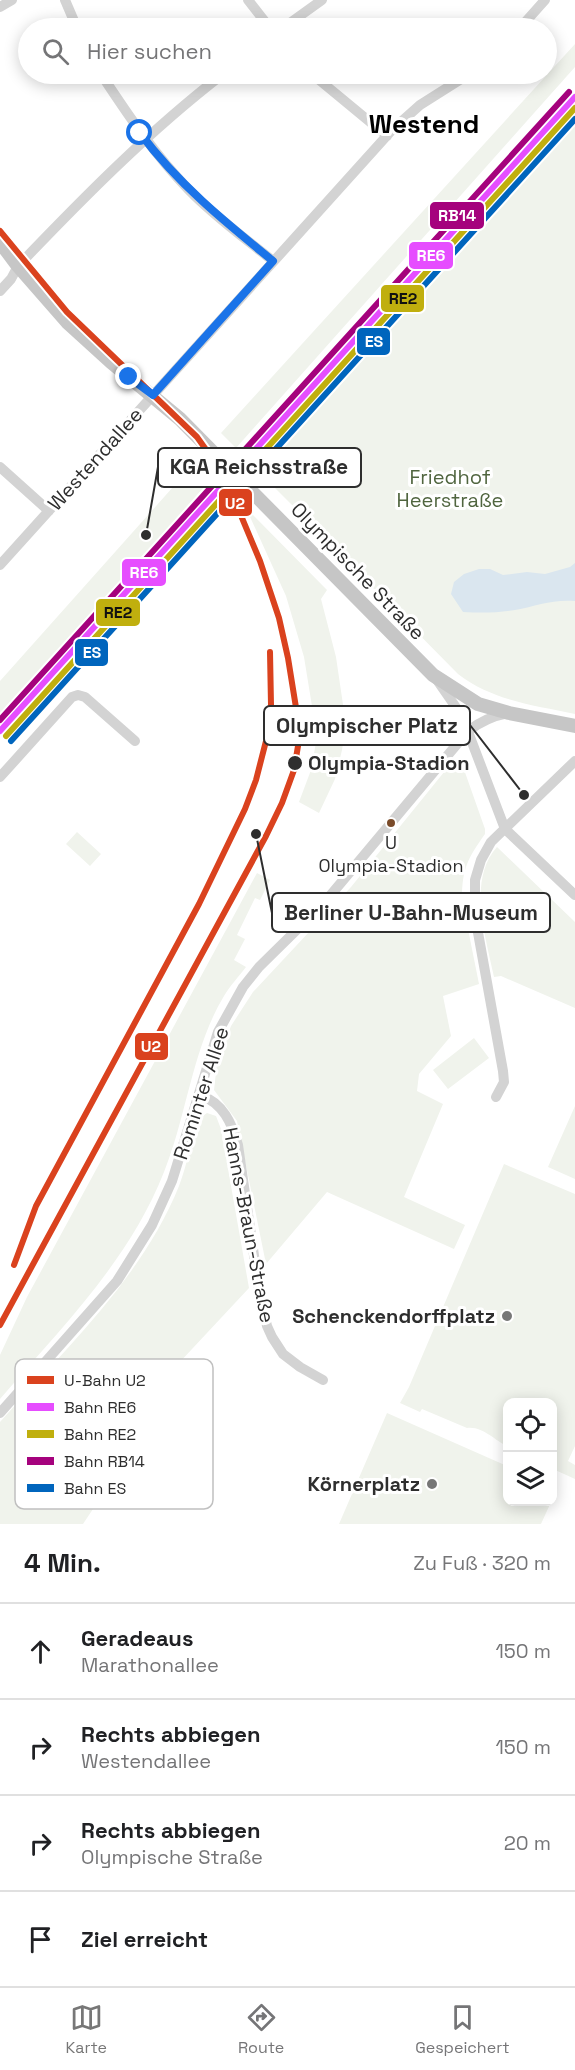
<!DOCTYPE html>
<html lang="de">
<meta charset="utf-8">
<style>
body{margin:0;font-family:"Space Grotesk",sans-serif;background:#f6f6f6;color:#202124}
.controls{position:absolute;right:18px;bottom:18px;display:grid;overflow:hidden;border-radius:12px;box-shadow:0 3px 15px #0003}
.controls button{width:54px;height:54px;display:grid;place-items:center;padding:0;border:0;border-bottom:2px solid #e0e0e0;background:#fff;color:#202124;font:30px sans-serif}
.stop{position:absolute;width:18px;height:18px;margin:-14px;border:4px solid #1a73e8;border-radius:50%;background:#fff}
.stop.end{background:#1a73e8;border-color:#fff;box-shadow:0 2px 6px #0008}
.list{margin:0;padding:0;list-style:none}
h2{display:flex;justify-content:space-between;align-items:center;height:78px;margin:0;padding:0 24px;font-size:26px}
h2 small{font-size:20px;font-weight:400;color:#757577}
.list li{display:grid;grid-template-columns:39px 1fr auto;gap:18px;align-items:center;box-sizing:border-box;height:96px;padding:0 24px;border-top:2px solid #e0e0e0}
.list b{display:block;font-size:22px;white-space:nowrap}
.list p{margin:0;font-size:20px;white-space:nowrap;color:#757577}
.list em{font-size:20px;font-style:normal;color:#757577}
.icon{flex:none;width:33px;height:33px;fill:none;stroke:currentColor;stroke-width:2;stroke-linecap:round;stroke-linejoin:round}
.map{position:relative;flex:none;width:575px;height:1524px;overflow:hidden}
.search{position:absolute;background:#fff;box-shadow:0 3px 15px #0003;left:18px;right:18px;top:18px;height:66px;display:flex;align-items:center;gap:15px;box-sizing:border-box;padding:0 21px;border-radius:33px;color:#757577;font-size:22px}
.sheet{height:462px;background:#fff}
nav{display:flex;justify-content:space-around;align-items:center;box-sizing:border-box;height:84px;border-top:2px solid #e0e0e0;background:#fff;font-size:16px;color:#757577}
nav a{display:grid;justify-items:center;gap:3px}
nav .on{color:#777}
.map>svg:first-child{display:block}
.green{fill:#f0f3ec}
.water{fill:#dae6ef}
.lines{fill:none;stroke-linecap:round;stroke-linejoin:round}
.minor{stroke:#d3d3d3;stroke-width:10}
.major{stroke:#c6c6c6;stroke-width:14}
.rail-1-casing{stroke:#fff;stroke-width:10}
.rail-2-casing{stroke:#fff;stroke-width:10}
.rail-3-casing{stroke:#fff;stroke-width:10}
.rail-4-casing{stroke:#fff;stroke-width:10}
.rail-1{stroke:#e64dff;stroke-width:6}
.rail-2{stroke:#c0af0e;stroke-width:6}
.rail-3{stroke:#a5027d;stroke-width:6}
.rail-4{stroke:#0065bd;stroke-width:6}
.metro-1-casing{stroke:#fff;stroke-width:10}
.metro-1{stroke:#da421e;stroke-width:6}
.route{stroke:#1a73e8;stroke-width:8}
.stop-dot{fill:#2e2e2e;stroke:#fff;stroke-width:2}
.bus-dot{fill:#7a4b2a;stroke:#fff;stroke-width:2}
.poi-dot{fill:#777;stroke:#fff;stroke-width:2}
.labels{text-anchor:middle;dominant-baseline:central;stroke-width:6;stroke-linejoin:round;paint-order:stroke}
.bus-label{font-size:18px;fill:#2e2e2e;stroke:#fff}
.street-label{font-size:20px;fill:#2e2e2e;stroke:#fff}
.park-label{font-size:20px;fill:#50653f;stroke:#fff}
.stop-label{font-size:20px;font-weight:bold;fill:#2e2e2e;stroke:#fff;text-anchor:start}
.poi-label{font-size:20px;font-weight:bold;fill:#2e2e2e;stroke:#fff;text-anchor:end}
.district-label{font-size:26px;font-weight:bold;fill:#000;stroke:#fff}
.key{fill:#fff;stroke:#c0c0c0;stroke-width:1.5}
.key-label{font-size:16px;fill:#2e2e2e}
.leader{fill:none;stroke:#2e2e2e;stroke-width:2}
.callout-dot{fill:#2e2e2e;stroke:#fff;stroke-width:2}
.callout{fill:#fff;stroke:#2e2e2e;stroke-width:2}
.callout-label{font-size:21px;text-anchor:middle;font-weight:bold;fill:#2e2e2e}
.line-badge{stroke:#fff;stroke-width:2}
.badge-label{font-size:16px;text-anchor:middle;font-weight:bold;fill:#fff}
.pale-badge-label{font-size:16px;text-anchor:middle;font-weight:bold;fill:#111}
</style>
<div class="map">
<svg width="575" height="1524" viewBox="0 0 575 1524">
<rect width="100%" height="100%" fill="#fff"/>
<!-- green -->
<path class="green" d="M575,44v23l-339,381 -15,-15z
M575,105v609c-41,-9 -82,-13 -117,-40l-152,-154 6,-6 -8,-8 -6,5 -48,-48 157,-167z
M198,459l16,17 -214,240v-35z
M246,508l81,82 -6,9 15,58 10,68 -4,25 -7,29 -16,34 -20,-11 12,-32 6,-33 -13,-80 -18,-61z
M457,759l4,2 24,68v5c-17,24 -23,34 -23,65l17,85 -36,12 8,40 -32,38 -2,17 26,13 -39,93 61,28 -11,24 -127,-57 -61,72 -29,-143 -23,-31 3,-27 14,-37 22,-34 98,-105 102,-126z
M77,832l24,22 -11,12 -24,-22z
M497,847l78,75v86l-74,-32 -7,1c-8,-39 -27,-97 3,-130z
M257,873l13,7 -10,20 -5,-2 -18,37 8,4 -11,21 12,7c-7,9 -16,19 -22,29 -32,53 -37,119 -60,176 -35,89 -102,155 -164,227v-44l27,-58z
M474,1038l15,20 -41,31 -15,-19z
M575,1106v73l-27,-12z
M207,1113l9,3 5,13 28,159 -99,106 -37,85 -30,45h-83v-102c65,-73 142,-144 179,-236 8,-21 12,-44 18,-66z
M504,1164l71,30v252l-7,15 7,4v14l-22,-10 -1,-67h-44l-1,44c-12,-5 -24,-20 -40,-18l-45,-19 -2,3 -20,-9 9,-16z
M387,1413l120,53 1,36h43l-10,22h-202z"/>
<!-- water -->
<path class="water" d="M575,563v38c-22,-2 -39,5 -60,9 -18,3 -34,3 -52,2l-12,-18 3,-12 10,-8 15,-5h11l13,6 24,-3 18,2 25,-7z"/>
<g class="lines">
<!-- minor -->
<path class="minor" d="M65,0l12,28
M248,0l22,28
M0,7l12,-7
M283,28l39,-28
M520,28l25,-28
M101,74c27,41 54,81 88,116 26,27 56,48 84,71
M312,74l75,62
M0,291l11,-12 7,-13c65,-68 131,-135 205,-192
M0,467l49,44
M0,565l392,-435 28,-25 49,-31
M437,680l25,36 43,113 70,66
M0,777l72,-80 6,-2 7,2 50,44
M200,1095c23,8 32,28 38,50l21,145 8,36 5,11 11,17 17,13 23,13
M496,1097l8,-15 -1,-11 -28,-155v-36l6,-20 10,-18 84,-81
M0,1413l117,-132 35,-56 20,-44 46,-149 25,-45 16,-20 65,-64 144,-172c13,-10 24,-15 40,-18"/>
<!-- major -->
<path class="major" d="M0,242l18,24 49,56 44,40 69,57 253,256 45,29 31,9 66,13"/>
<!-- rail-1 casing -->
<g class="rail-1-casing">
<path id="rail-1" d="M0,731l575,-634"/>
</g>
<!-- rail-2 casing -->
<g class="rail-2-casing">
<path id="rail-2" d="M6,736l569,-628"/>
</g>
<!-- rail-3 casing -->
<g class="rail-3-casing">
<path id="rail-3" d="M0,720l569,-628"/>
</g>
<!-- rail-4 casing -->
<g class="rail-4-casing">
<path id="rail-4" d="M11,741l564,-622"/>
</g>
<!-- rail-1 -->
<use href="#rail-1" class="rail-1"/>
<!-- rail-2 -->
<use href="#rail-2" class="rail-2"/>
<!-- rail-3 -->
<use href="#rail-3" class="rail-3"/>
<!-- rail-4 -->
<use href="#rail-4" class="rail-4"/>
<!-- metro-1 casing -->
<g class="metro-1-casing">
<path id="metro-1" d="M0,231l67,81 130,125 20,28 20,41 23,55 19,57 9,40 10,62v26l-4,24 -12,33 -16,33 -266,489
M14,1265l22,-59 163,-302 46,-95 11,-29 10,-39 5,-36 -1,-53"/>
</g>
<!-- metro-1 -->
<use href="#metro-1" class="metro-1"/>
</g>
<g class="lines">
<!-- route -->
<path class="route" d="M129,377l24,18 120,-134c-48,-39 -95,-77 -133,-128"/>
</g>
<!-- markers -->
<circle class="stop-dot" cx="295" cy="763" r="8"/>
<circle class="bus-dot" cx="391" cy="823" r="5"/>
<g class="poi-dot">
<circle cx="507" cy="1316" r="6"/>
<circle cx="432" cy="1484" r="6"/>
</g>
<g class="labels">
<!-- bus labels -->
<g class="bus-label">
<text x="391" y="842">U<tspan x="391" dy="23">Olympia-Stadion</tspan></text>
</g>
<!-- street labels -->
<g class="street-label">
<text transform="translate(95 459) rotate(-48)">Westendallee</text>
<text transform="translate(358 571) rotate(46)">Olympische Straße</text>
<text transform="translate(201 1093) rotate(-72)">Rominter Allee</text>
<text transform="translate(249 1225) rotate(79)">Hanns-Braun-Straße</text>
</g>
<!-- park labels -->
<g class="park-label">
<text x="450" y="477">Friedhof<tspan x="450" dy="23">Heerstraße</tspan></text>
</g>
<!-- stop labels -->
<g class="stop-label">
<text x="308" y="763">Olympia-Stadion</text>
</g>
<!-- poi labels -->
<g class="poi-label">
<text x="495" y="1316">Schenckendorffplatz</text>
<text x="420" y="1484">Körnerplatz</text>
</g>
<!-- district labels -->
<g class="district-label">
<text x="424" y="124">Westend</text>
</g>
</g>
<!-- legend -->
<rect x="15" y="1359" width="198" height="150" rx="9" class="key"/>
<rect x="27" y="1376" width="27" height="8" fill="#da421e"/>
<rect x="27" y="1403" width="27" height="8" fill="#e64dff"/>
<rect x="27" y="1430" width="27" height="8" fill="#c0af0e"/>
<rect x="27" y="1457" width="27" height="8" fill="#a5027d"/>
<rect x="27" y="1484" width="27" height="8" fill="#0065bd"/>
<g class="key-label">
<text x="64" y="1386">U-Bahn U2</text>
<text x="64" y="1413">Bahn RE6</text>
<text x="64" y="1440">Bahn RE2</text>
<text x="64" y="1467">Bahn RB14</text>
<text x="64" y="1494">Bahn ES</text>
</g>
<!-- callouts -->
<path class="leader" d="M146 535L158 467M524 795L470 725M256 834L272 913"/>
<g class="callout-dot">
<circle cx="146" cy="535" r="6"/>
<circle cx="524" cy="795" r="6"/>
<circle cx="256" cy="834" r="6"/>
</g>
<g class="callout">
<rect x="158" y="448" width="203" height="39" rx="6"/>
<rect x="264" y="706" width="206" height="39" rx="6"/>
<rect x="272" y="893" width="278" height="39" rx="6"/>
</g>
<g class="callout-label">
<text x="259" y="474">KGA Reichsstraße</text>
<text x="367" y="733">Olympischer Platz</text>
<text x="411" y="920">Berliner U-Bahn-Museum</text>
</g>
<g class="line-badge">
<rect x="429" y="201" width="56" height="29" rx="6" fill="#a5027d"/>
<rect x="408" y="241" width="46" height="29" rx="6" fill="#e64dff"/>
<rect x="380" y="284" width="45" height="29" rx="6" fill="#c0af0e"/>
<rect x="356" y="327" width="35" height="29" rx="6" fill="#0065bd"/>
<rect x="218" y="488" width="35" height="29" rx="6" fill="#da421e"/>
<rect x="121" y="558" width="46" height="29" rx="6" fill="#e64dff"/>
<rect x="95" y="598" width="46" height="29" rx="6" fill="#c0af0e"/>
<rect x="74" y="638" width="35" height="29" rx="6" fill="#0065bd"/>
<rect x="134" y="1032" width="35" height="29" rx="6" fill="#da421e"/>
</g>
<g class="badge-label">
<text x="457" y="221">RB14</text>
<text x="431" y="261">RE6</text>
<text x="374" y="347">ES</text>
<text x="235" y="509">U2</text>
<text x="144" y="578">RE6</text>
<text x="92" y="658">ES</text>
<text x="151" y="1052">U2</text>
</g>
<g class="pale-badge-label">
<text x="403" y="304">RE2</text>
<text x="118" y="618">RE2</text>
</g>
</svg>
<div class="controls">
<button><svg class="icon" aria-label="locate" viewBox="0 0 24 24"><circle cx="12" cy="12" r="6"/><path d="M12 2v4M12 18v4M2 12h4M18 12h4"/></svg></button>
<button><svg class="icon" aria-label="layers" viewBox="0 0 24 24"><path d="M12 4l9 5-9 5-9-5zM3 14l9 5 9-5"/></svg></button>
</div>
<div class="stop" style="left:140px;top:133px"></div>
<div class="stop end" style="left:129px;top:377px"></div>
<div class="search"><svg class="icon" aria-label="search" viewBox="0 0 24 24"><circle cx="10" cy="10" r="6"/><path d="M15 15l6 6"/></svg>Hier suchen</div>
</div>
<section class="sheet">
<h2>4 Min.<small>Zu Fuß · 320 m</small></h2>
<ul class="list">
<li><svg class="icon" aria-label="ahead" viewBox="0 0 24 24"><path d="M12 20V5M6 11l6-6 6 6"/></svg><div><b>Geradeaus</b><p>Marathonallee</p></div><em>150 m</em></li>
<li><svg class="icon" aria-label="right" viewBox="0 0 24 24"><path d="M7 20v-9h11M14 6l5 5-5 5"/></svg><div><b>Rechts abbiegen</b><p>Westendallee</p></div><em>150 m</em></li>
<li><svg class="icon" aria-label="right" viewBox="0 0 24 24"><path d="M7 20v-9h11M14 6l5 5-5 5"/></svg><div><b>Rechts abbiegen</b><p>Olympische Straße</p></div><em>20 m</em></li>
<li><svg class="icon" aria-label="arrive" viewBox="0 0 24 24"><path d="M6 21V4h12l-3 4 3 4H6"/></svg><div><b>Ziel erreicht</b></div></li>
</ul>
</section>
<nav>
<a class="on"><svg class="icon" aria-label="map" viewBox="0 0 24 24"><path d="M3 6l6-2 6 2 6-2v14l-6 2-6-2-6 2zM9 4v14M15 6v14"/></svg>Karte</a>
<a><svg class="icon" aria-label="directions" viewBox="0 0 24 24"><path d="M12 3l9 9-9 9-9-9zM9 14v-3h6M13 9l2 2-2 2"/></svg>Route</a>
<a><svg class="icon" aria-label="saved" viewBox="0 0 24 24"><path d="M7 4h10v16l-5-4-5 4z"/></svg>Gespeichert</a>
</nav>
